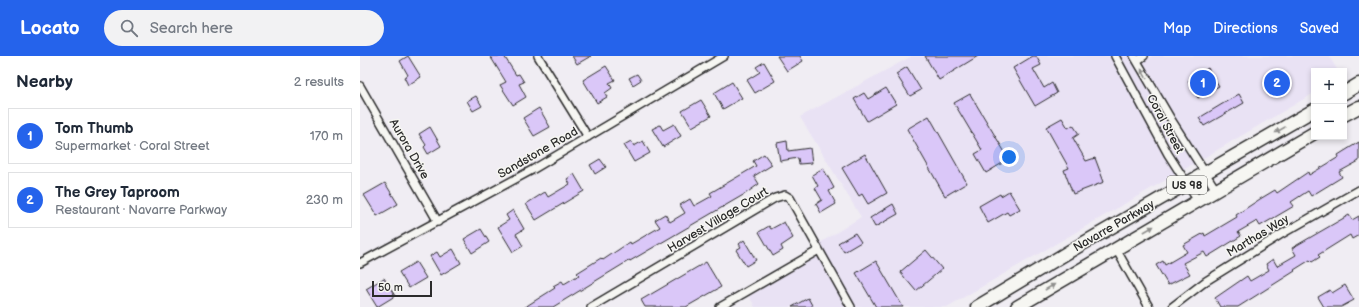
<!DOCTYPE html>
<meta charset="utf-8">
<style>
body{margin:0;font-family:"Balsamiq Sans",sans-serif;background:#f2f2f3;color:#1f2937}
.controls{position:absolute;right:12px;top:12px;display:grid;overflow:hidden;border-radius:0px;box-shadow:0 2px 6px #0003}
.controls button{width:36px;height:36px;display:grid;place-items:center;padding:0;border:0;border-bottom:1px solid #e0e1e3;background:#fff;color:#1f2937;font:20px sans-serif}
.scale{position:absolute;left:12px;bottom:10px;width:60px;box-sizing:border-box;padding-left:4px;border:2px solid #2b2b2b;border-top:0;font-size:11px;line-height:14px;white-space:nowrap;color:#2b2b2b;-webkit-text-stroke:3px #f6f6f2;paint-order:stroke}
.you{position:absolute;left:649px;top:101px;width:14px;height:14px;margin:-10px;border:3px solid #fff;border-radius:50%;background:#1a73e8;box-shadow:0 0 0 6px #1a73e833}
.badge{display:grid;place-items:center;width:26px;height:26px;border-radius:50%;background:#2563eb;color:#fff;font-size:13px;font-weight:700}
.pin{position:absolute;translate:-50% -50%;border:2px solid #fff;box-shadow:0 1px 4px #0006}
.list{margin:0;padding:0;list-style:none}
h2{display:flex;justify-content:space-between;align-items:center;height:52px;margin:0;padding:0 16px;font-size:17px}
h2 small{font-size:13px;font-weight:400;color:#747a83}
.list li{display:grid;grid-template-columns:26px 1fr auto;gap:12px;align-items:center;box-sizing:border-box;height:56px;margin:0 8px 8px;padding:0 8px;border:1px solid #e0e1e3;border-radius:0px}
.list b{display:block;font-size:15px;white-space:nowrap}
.list p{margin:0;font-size:13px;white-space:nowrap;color:#747a83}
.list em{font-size:13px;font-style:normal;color:#747a83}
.icon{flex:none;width:22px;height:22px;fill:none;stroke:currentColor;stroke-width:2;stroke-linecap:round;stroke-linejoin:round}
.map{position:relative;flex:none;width:999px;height:251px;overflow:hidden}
header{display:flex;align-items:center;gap:24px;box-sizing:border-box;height:56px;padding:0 20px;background:#2563eb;color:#fff}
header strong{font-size:19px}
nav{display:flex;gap:22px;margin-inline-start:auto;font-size:14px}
.search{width:280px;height:36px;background:#f2f2f3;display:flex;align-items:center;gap:10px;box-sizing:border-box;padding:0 14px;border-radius:22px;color:#747a83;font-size:15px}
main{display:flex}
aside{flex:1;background:#fff}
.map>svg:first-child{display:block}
.built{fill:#e9e2f4}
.building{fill:#dac7f8;stroke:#2b2b2b}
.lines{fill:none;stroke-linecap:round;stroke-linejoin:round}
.street-casing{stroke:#2b2b2b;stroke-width:10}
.highway-casing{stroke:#2b2b2b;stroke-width:15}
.street{stroke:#f6f6f2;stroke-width:7}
.highway{stroke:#f6f6f2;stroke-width:12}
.oneway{fill:#90908e}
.labels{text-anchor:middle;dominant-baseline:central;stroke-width:3;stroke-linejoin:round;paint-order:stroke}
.shield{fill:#f6f6f2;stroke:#686867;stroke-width:1}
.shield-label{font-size:11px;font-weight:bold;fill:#2b2b2b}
.street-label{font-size:12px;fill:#2b2b2b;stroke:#f6f6f2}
</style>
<header>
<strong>Locato</strong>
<div class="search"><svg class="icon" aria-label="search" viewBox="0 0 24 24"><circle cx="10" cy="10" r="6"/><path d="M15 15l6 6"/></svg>Search here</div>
<nav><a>Map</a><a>Directions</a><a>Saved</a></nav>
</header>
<main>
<aside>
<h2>Nearby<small>2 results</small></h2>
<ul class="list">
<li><span class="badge">1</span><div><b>Tom Thumb</b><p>Supermarket · Coral Street</p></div><em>170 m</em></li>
<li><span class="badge">2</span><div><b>The Grey Taproom</b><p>Restaurant · Navarre Parkway</p></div><em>230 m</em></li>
</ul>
</aside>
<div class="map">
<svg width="999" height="251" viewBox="0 0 999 251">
<rect width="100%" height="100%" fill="#f0edf3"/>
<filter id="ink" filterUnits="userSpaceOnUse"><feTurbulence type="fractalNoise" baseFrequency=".025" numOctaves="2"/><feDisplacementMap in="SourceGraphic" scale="8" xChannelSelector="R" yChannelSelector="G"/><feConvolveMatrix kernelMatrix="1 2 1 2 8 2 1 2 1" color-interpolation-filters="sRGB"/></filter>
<g filter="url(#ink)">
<!-- built -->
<path class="built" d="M552,0h198l66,118 -229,133h-91l-36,-64 41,-26 -61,-100z
M760,0h9l40,67 26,40 -12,7z
M793,0h176l9,15h-24v22l-112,66 -27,-40 -33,-57z
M458,200l29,51h-92l-6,-11z"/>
<!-- building -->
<path class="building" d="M48,0l13,21 -13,8 -4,-8 4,-2 -8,-14z
M130,0h14l12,19 3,-1 5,8 -5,2 7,13 -13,8 -13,-20 6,-3z
M212,0h19l-14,8z
M417,0h23l3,5 -16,10z
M565,0h53l-39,24z
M673,0h3l5,9 -8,4 11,19 8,-5 5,10 -22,13 -22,-38z
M404,6l11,19 -20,12 -8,-13 13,-8 -4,-5z
M246,10l9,14 -6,3 3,5 -7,5 2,4 -10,6 -14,-23z
M547,11l14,23 -11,6 -14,-22z
M848,12l11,18 -21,12 -10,-17z
M921,15l8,14 -17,10 -8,-14z
M277,18l4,6 -8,5 -4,-7z
M372,26l10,16 -19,11 -9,-16z
M526,32l10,16 -29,17 -13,-22 10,-6 4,6z
M610,38l39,65 -23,14 -11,-19 7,-4 -28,-47z
M879,38l5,9 -40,23 -5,-8z
M116,40l6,10 -9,5 -6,-10z
M341,44l10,16 -19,11 -10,-16z
M179,52l11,19 -16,9 -11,-18z
M569,60l38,67 -22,13 -38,-67z
M702,62l6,10 5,-3 6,9 -6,4 13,23 9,-3 9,24 -31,12 -9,-24 5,-2 -23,-41z
M314,68l7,12 -18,11 -11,-18 8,-4 3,5z
M70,71l11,19 -13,8 -4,-7 2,-2 -7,-11z
M271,85l3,5 9,-5 7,12 -16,9 -10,-17z
M427,85l1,10 22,-3 2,15 -13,1 -1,-6 -18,3 -3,-18z
M999,86v19l-20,11 3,5 -31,19 -3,-5 -17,11 3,4 -34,20 -3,-5 -19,11 3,4 -34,21 -3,-5 -21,11 7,11 -22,11 -12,-20 7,-4 2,4 22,-13 -4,-7 21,-12 1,3 32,-19 -1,-2 24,-16 15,-9 2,3 31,-21 1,3 30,-18 -1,-2z
M404,98l8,11 -18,11 5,8 -14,10 -115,67v-1l-77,47h-28l30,-19 -2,-2 9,-5 2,3 15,-9 -2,-2 24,-15 2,2 27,-18 1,2 29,-17 -5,-7 10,-6 5,8 15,-9 -5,-8 10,-6 4,7 18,-10 -2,-3 46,-27 -3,-5z
M505,98l22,39 -19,11 -6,-10 -3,2 -17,-28z
M240,103l6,8 -11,7 -5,-9z
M463,112l11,20 -5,3 7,13 -15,9 -5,-9 6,-4 -7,-12 3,-2 -6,-11z
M214,118l10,17 -48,29 -10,-16 19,-12 3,5 22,-13 -3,-5z
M25,127l13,21 -21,12 -13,-21z
M649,135l11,18 -11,6 -2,-3 -19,11 -9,-17 21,-12 1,2z
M533,148l5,10 -23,13 -5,-9z
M153,154l11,19 -8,5 7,12 -10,6 -15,-25 11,-7 -3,-5z
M989,159l3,5 7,-4v19l-7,4 -2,-4 -32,20 2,2 -8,5 -2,-2 -16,10 1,1 -57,36h-18l-5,-9 32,-22 3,5 19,-11 -3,-6 7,-5 4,7 19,-11 -4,-7z
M424,166l9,16 -12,8 2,4 -10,6 -14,-24 10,-6 2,3z
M121,173l8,13 -17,11 -8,-14z
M495,177l6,9 -17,10 -6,-9z
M384,184l12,20 -10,6 -10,-16 5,-3 -2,-3z
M93,193l8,14 -20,12 -11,-19 7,-4 3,5z
M566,194l16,19 -26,22 -16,-19z
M516,205l27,46h-27l-20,-34z
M56,206l10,16 -17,10 -10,-16z
M346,206l15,25 -35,20h-41l-4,-7z
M24,222l11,18 -18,11 -11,-18z
M985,229l9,15 -13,7h-17l-6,-10 12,-7 2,3z
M448,242l5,9h-21z"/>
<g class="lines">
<!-- street casing -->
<g class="street-casing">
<path id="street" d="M178,0l50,81
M755,0l53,98 30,47
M774,0l38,65 44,69
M777,5l7,-5
M0,30l78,136
M756,193l33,58
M0,207l172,-93 192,-114
M231,251l184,-109 10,-3 5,3 61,109
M360,251l99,-57
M812,251l34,-26 74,-46 79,-45"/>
</g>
<!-- highway casing -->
<g class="highway-casing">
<path id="highway" d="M984,37l15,-9
M984,59l15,-8
M617,251l93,-56 244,-141
M657,251l297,-174"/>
</g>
<!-- street -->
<use href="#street" class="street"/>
<!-- highway -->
<use href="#highway" class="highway"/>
</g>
<!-- one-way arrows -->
<defs><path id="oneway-solid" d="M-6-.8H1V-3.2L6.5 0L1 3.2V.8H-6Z"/></defs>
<g class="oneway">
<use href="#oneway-solid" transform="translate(784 18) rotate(-120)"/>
<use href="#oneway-solid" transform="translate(920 74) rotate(150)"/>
<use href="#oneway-solid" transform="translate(789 173) rotate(-30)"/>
<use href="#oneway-solid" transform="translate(690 231) rotate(-30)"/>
</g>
</g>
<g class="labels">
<!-- shield labels -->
<rect class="shield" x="807" y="120" width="40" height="18" rx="3"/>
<g class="shield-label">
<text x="827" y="129">US 98</text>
</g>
<!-- street labels -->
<g class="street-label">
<text transform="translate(805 68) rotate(62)">Coral Street</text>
<text transform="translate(49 93) rotate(60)">Aurora Drive</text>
<text transform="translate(178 97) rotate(-30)">Sandstone Road</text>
<text transform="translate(358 164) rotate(-31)">Harvest Village Court</text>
<text transform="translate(754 170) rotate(-30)">Navarre Parkway</text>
<text transform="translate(898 180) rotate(-31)">Marthas Way</text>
</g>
</g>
</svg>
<div class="controls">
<button>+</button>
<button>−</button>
</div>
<div class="scale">50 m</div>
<div class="you"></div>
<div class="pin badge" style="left:843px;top:27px">1</div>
<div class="pin badge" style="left:917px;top:27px">2</div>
</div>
</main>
